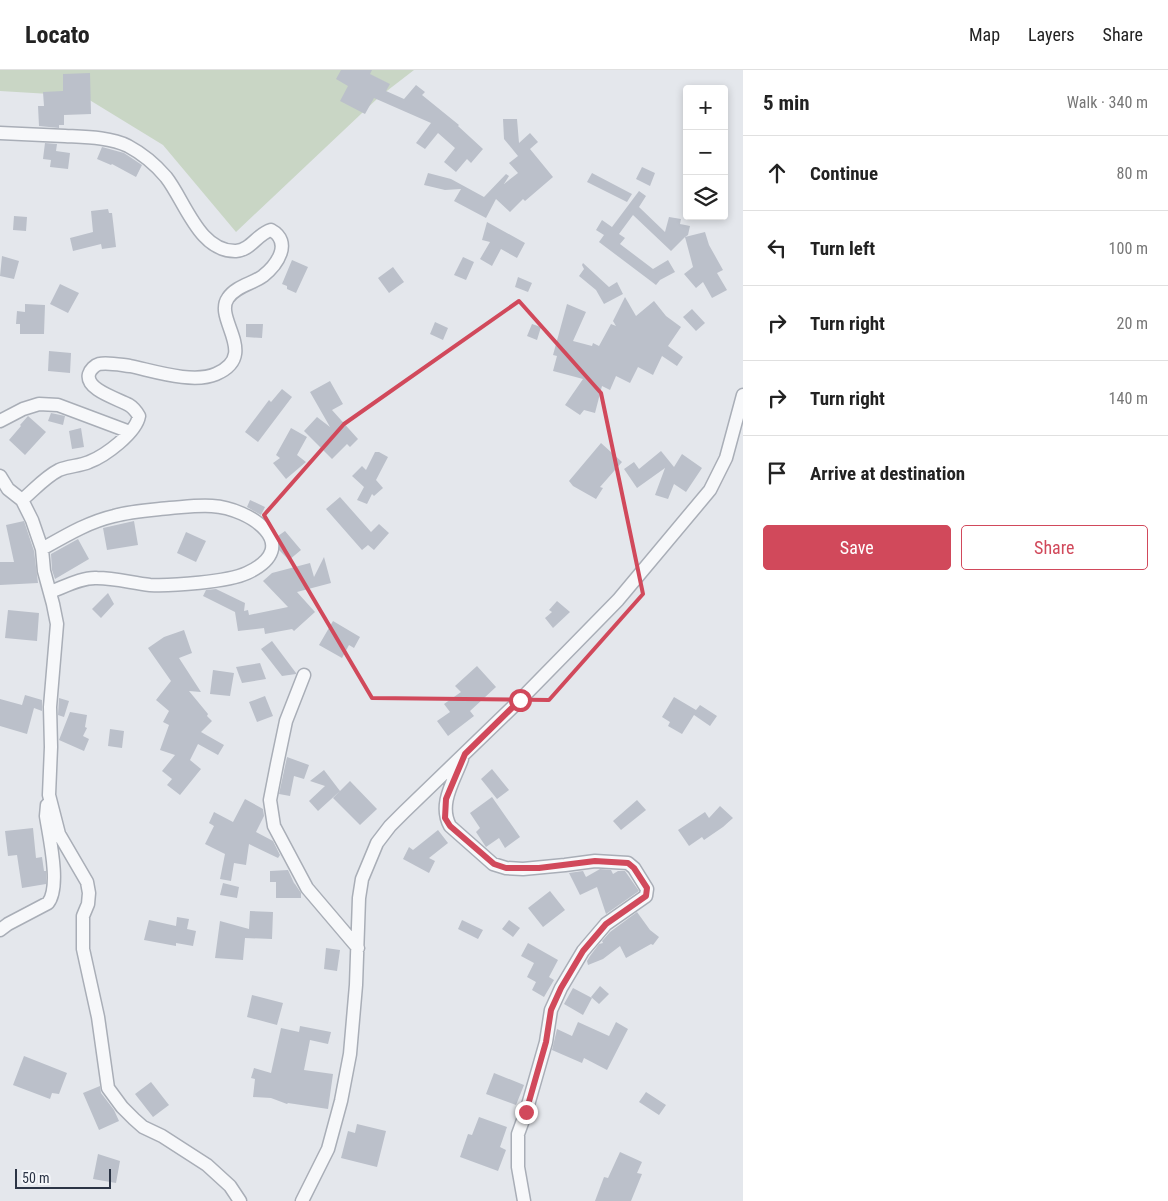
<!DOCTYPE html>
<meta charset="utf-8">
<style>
body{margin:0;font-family:"Roboto Condensed",sans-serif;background:#f6f6f6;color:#222}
.controls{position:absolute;right:15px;top:15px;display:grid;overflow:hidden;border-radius:5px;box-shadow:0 2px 8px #0003}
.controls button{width:45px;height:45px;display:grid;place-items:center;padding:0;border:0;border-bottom:1px solid #e0e0e0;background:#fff;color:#222;font:25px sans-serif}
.scale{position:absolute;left:15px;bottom:12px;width:96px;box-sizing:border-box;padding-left:5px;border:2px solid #2b3445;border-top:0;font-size:14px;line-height:18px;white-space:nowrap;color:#2b3445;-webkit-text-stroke:4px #f4f6f9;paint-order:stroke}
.stop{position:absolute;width:15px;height:15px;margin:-11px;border:4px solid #d1495b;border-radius:50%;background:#fff}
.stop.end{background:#d1495b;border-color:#fff;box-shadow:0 1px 5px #0008}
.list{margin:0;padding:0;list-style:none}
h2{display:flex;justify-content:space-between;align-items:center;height:65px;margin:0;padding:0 20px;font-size:21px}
h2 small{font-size:16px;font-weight:400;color:#767676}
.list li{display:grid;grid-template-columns:32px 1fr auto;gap:15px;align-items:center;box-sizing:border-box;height:75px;padding:0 20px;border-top:1px solid #e0e0e0}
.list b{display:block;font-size:19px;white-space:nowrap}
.list em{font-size:16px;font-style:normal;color:#767676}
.actions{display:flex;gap:10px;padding:15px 20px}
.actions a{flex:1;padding:11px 0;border:1px solid #d1495b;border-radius:5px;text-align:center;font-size:18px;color:#d1495b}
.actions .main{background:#d1495b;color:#fff}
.icon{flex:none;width:28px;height:28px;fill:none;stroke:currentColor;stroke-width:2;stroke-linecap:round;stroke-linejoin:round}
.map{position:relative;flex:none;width:743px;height:1131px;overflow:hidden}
header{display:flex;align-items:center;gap:30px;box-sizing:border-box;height:70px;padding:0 25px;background:#fff;border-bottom:1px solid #e0e0e0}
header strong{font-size:24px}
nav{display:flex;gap:28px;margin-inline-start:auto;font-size:18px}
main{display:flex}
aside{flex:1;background:#fff}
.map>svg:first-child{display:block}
.green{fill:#c9d6c5}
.building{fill:#bbc0ca}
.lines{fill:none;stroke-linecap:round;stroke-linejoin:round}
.minor-casing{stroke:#a9aeb7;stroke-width:15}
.minor{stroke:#f7f8fa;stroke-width:12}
.route{stroke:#d1495b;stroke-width:6}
.marked{fill:none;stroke:#d1495b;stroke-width:4;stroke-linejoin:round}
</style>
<header>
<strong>Locato</strong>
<nav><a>Map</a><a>Layers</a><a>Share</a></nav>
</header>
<main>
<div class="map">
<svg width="743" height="1131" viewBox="0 0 743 1131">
<rect width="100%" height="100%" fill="#e4e7ec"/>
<!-- green -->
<path class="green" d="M0,0h414l-35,27 -143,135 -73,-87 -80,-49 -83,-5z"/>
<!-- building -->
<path class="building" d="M341,0h31l-2,4 20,10 -4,7 18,8 12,-14 9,7 -3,3 37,30 -1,1 25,23 -12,14 -4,-4 -11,13 -12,-10 11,-14 -17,-15 -13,16 -9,-6 15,-20 -57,-25 -9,16 -25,-13 8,-15 -12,-7z
M90,3l1,41 -27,1v10h-5v3l-20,-2 -1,-20h6l-1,-14 20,-1v-17z
M503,49h14l2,24 11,-10 8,9 -8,7 23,28 -28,24 -2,-2 -13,13 -14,-13 -10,19 -32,-17 7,-12 -16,1 -21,-5 4,-12 23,6 33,18 22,-23 3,2 -5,8 14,-11 -9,-10 9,-7 -14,-17z
M45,73l12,1 -1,7 14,2 -2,16 -18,-2 1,-7 -8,-1z
M102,77l22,6 18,12 -6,12 -24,-13 -1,1 -14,-6z
M642,97l13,6 -5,13 -14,-7z
M592,103l40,21 -5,8 -40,-20z
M639,121l7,5 -7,11 26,25 4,-15 12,2 -1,5 10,2 -2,9 -3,2 20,-5 4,13 14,25 -6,3 10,17 -15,8 -9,-16 -7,6 -12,-14 9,-7 -8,-30 -14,14 -38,-36 -14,19 6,4 -5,6 33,25 15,-9 7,12 -15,8 -4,5 -57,-43 5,-7 -8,-5 6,-10 10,7z
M108,139l1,4h3l4,34 -14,2 -1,-5 -28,7 -3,-13 23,-6 -2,-21z
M14,146l13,1 -1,14 -13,-1z
M487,152l38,21 -8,15 -16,-9 -9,17 -12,-7 10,-17 -8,-2z
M2,186l17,5 -5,18 -14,-3z
M463,187l11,5 -8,18 -12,-5z
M292,190l16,7 -12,26 -9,-4v-3l-5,-2z
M583,193l26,24 8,-5 6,12 -19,10 -8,-14 -17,-14 5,-7 -2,-4z
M393,197l11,15 -15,11 -11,-15z
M518,207l14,6 -4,9 -13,-5z
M60,214l19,9 -11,20 -18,-9z
M625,227l11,19 18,-15 12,15 15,11 -13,19 15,11 -6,9 -15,-10 -9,19 -15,-8 -8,16 -14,-7 -6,14 -8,-4 -7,27 -11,-3 -4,5 -15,-10 18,-26 -30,-8 4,-15 -4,-1 14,-51 19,8 -13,29 19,5 1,-3 6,3 12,-22 5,2 -3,-5z
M25,234l20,1 -1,29h-24v-10h-4l1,-13 8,1z
M692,239l13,14 -9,8 -13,-14z
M435,252l13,6 -5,12 -13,-6z
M246,254h17l-1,14 -16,-1z
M532,254l9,3 -4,13 -10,-4z
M49,281l22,2 -1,20 -22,-2z
M330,311l13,23 -11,6 26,29 -8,8 -3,-3 -15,15 -28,-28 13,-14 13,10 -20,-35z
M282,319l10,8 -34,45 -13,-10 24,-32 2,2z
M51,343l14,3 -2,9 -15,-4z
M28,346l18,16 -21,23 -16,-15 12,-14 -1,-1z
M81,358l3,19 -12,2 -3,-18z
M291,358l16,9 -10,18 9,7 -20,17 -13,-16 7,-5 -4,-3z
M601,373l21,19 -22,25 3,1 -7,11 -23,-13 -4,-5z
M661,381l13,16 8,-13 20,14 -16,24 -12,-8 -6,15 -13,-4 10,-27 -28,20 -13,-19 10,-7 5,7z
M375,382h4l9,5 -12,23 7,8 -9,8 -2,-2 -5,10 -10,-4 7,-13 -12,-11 10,-10 4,4z
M340,427l31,35 8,-8 10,9 -15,17 -6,-5 -6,5 -36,-41z
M250,430l15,7 -4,8 -14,-8z
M24,451l10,30 4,32 -38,2v-23h14l-8,-37z
M134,451l4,24 -31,5 -4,-22z
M285,461l16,19 -12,10 -10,-10 -1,-14z
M186,462l20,9 -10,21 -19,-9z
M78,469l11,20 -34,20 -3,-9 -1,-16z
M324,487l7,26 -34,9 18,20 -21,19 -2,-2 -27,5 -1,-6 -26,3 -3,-19 -32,-16 3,-6 10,-1 29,14 -1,8 4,-1 1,5 39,-8 -25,-26 9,-8 38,-10 4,14z
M108,523l6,11 -13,14 -9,-9z
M557,531l13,11 -17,16 -8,-10 7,-6 -3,-2z
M8,540l31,3 -2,28 -32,-3z
M333,551l27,16 -6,11 -5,-3 -7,13 -23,-13z
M184,560l8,23 -13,5 22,34 -12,-1 19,23 -1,2 5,5 -11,11 23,13 -6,10 -20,-11 -8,16 11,9 -21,26 -13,-10 5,-6 -10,-8 13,-16 -15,-5 9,-25 -6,-3 6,-11 -13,-11 15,-19 -23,-33 16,-11z
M272,571l24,32v1l-14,2 -21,-27z
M260,593l6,16 -24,4 -6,-16z
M477,596l19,21 -26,24 4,5 -26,20 -11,-15 13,-9 -6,-8 17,-12 -6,-6z
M213,600l21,3 -4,23 -20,-2z
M25,625l17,5v11l-8,-3 -7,26 -27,-8v-27l22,6z
M265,626l8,20 -16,6 -8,-20z
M674,627l22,13 4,-5 17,11 -7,10 -16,-11 -12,19 -14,-8 2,-4 -8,-5z
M59,628l10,3 -5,16 -6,-2z
M70,642l17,3 -2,12 2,1 -4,8 6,3 -5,12 -25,-11z
M110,659l14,2 -2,17 -14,-2z
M287,687l22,8 -5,14 -10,-3 -4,20 -11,-2z
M492,699l17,21 -12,9 -16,-20z
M324,700l16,21 -22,20 -9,-10 16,-15 -15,-5z
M350,711l27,28 -17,16 -27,-27z
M492,727l28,40 -15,11 -6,-10 -13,9 -10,-15 4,-4 -10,-15z
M245,729l18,10 1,7 -8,16 17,9 7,14 -2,3 -29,-14 -3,21 -12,-2 -3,18 -11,-2 5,-25 -20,-10 9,-18 -5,-3 5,-11 19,10z
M637,730l9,10 -25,20 -8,-9z
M720,736l13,12 -10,9 -19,13 -2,-3 -13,9 -11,-16 27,-18 4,6z
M33,758l3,30 6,-1 2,14h2v13l-24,4 -5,-33 -9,1 -3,-25z
M438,760l10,13 -19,15 6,3 -6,12 -26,-14 6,-12 4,3z
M600,799l11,1 2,4 5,-3h7l14,20 -33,23 -9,-27 -17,8 -11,-22 14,-2 3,6z
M288,800l6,13 1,1 6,9v5h-25v-16h-6v-11z
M223,813l16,4 -2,11 -17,-3z
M550,821l15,19 -22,17 -15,-19z
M250,841l23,1 -1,27 -27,-1 -2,22 -28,-2 5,-37 29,8z
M637,842l13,18 9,7 -6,8 -2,-1 -25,14 -6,-12 -17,13 -15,6 -1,-4 3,-5 9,-12 4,-1 -1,-2 8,-9z
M177,847l12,2 -2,10 9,2 -3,15 -17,-3v3l-32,-6 5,-20 27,6z
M462,850l21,10 -5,9 -20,-10z
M509,850l11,8 -7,9 -11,-8z
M528,873l30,17 -9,17 5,3 -10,17 -12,-7 4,-8 -9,-5 7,-14 -13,-7z
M326,878l14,2 -3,21 -13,-2z
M600,916l9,8 -10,10 -8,-7z
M573,918l19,10 -9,17 -19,-11z
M252,925l31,8 -6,22 -30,-8z
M578,952l31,14 7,-14 12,7 -21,41 -23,-12 -2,5 -30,-13 5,-21 15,7z
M300,956l31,6 -3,12 -18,-4 -6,30 29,4 -5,35 -40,-6 -1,1 -16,-6 -18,-1 2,-18 -4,-1 3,-10 17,5 10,-45 18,4z
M24,986l43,17 -8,21 -7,-1 -2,6 -37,-14z
M494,1003l30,12 -8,20 -30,-11z
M151,1012l18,23 -16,12 -18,-23z
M100,1016l1,7 13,17 5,11 -20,9 -16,-37z
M646,1022l20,13 -7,10 -20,-13z
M479,1047l28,10 -7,20 6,3 -8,21 -38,-14 8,-23 4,1z
M357,1054l29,7 -9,36 -36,-9 7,-27 7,2z
M620,1082l22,10 -5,11 5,1 -11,27h-36l9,-24 4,1z
M98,1084l22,7 -4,22 -23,-4z"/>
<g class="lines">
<!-- minor casing -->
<g class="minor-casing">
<path id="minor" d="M0,63c22,1 43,2 65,3 20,1 45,1 63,10 15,8 27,18 38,31 19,24 33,75 70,74 15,-1 21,-17 35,-21 22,12 6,35 -8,46 -11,8 -27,10 -35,22 -15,21 32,57 -12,76 -23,10 -62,-3 -86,-8 -9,-1 -22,-4 -31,-2 -4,1 -9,6 -10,10 -4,16 30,25 40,31 5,3 7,6 10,11 -3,17 -34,40 -50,46 -9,4 -21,4 -30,8 -14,7 -25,20 -37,30
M0,351l23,-12 16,-5 19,1 72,27
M0,406l8,13 14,11 10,20 10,29 2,22 9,33 4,20 -7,83 1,40 -2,48 10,39 28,48 2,11 -1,11 -5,12v33l15,68 10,71 14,19 12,12 9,8 19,9 45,29 23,21 10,15
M42,479c23,-13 46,-27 72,-33 18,-5 38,-6 56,-8 14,-1 28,-3 42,-2 38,2 93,40 35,67 -19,9 -76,13 -97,12 -18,-2 -35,-7 -53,-7 -15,-1 -33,9 -47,14
M304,605l-18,46 -9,43 -7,36 4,26 33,62 51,60
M462,689c-8,22 -24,45 -12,67l43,38 13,4 17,1 42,-4 30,-4 33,2 6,5 13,21 -1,7 -40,28 -23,27 -22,37 -10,22 -5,32 -20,70 -8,22v33l6,34
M0,860l8,-6 40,-21c13,-16 1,-67 -2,-87l1,-11
M302,1131l26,-52 13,-48 9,-47 6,-69 3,-87 3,-19 15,-36 13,-17 14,-14 116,-112 98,-100 92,-110 16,-32 17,-63"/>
</g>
<!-- minor -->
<use href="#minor" class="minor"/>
</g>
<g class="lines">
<!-- route -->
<path class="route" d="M520,630l-55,54 -19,45 -1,19 5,8 44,38 12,4h33l56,-7 33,2 6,5 13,20 -1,8 -40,28 -23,27 -22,37 -10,22 -5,32 -20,70"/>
</g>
<!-- marked area -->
<path class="marked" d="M519,231l82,92 42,201 -94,106 -177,-2 -108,-183 80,-91z"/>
</svg>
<div class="controls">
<button>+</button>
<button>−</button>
<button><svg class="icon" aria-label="layers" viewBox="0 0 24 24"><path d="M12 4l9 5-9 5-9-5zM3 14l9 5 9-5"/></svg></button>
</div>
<div class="scale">50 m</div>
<div class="stop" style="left:520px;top:630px"></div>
<div class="stop end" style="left:526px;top:1042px"></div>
</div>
<aside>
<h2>5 min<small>Walk · 340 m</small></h2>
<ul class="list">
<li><svg class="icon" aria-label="ahead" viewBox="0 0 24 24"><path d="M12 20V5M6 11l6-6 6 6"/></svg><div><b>Continue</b></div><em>80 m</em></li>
<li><svg class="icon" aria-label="left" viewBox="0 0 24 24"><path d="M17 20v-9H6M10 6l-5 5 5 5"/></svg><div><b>Turn left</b></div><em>100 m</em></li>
<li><svg class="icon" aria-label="right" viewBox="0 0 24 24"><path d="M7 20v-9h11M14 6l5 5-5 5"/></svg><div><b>Turn right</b></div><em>20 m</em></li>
<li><svg class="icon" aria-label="right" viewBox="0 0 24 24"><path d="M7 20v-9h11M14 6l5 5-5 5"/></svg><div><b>Turn right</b></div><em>140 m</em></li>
<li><svg class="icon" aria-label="arrive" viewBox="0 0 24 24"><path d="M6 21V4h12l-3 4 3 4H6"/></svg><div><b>Arrive at destination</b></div></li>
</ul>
<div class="actions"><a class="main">Save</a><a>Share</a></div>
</aside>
</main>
